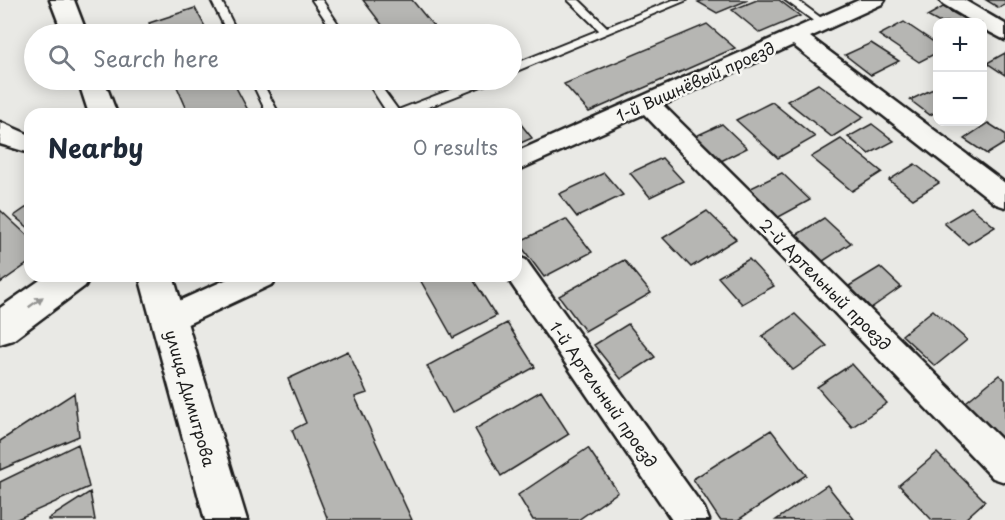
<!DOCTYPE html>
<meta charset="utf-8">
<style>
body{margin:0;font-family:"Playpen Sans",sans-serif;background:#f6f6f7;color:#1f2937}
.controls{position:absolute;right:18px;top:18px;display:grid;overflow:hidden;border-radius:12px;box-shadow:0 3px 15px #0003}
.controls button{width:54px;height:54px;display:grid;place-items:center;padding:0;border:0;border-bottom:2px solid #e0e1e3;background:#fff;color:#1f2937;font:30px sans-serif}
.list{margin:0;padding:0;list-style:none}
h2{display:flex;justify-content:space-between;align-items:center;height:78px;margin:0;padding:0 24px;font-size:26px}
h2 small{font-size:20px;font-weight:400;color:#747a83}
.icon{flex:none;width:33px;height:33px;fill:none;stroke:currentColor;stroke-width:2;stroke-linecap:round;stroke-linejoin:round}
.map{position:relative;flex:none;width:1005px;height:520px;overflow:hidden}
.search{position:absolute;background:#fff;box-shadow:0 3px 15px #0003;left:24px;top:24px;width:498px;height:66px;display:flex;align-items:center;gap:15px;box-sizing:border-box;padding:0 21px;border-radius:33px;color:#747a83;font-size:22px}
.panel{position:absolute;background:#fff;box-shadow:0 3px 15px #0003;left:24px;top:108px;width:498px;height:174px;border-radius:18px}
.map>svg:first-child{display:block}
.building{fill:#b6b6b3;stroke:#1c1c1c;stroke-width:1.5}
.lines{fill:none;stroke-linecap:round;stroke-linejoin:round}
.lane-casing{stroke:#1c1c1c;stroke-width:4}
.street-casing{stroke:#1c1c1c;stroke-width:5}
.secondary-casing{stroke:#1c1c1c;stroke-width:5}
.lane{fill:#f6f6f2;fill-rule:evenodd}
.street{fill:#f6f6f2;fill-rule:evenodd}
.secondary{fill:#f6f6f2;fill-rule:evenodd}
.oneway{fill:#949492}
.labels{text-anchor:middle;dominant-baseline:central;stroke-width:5;stroke-linejoin:round;paint-order:stroke}
.street-label{font-size:16px;fill:#1c1c1c;stroke:#f6f6f2}
</style>
<div class="map">
<svg width="1005" height="520" viewBox="0 0 1005 520">
<rect width="100%" height="100%" fill="#e9e9e5"/>
<filter id="ink" filterUnits="userSpaceOnUse"><feTurbulence type="fractalNoise" baseFrequency=".0167" numOctaves="2"/><feDisplacementMap in="SourceGraphic" scale="12" xChannelSelector="R" yChannelSelector="G"/><feConvolveMatrix kernelMatrix="1 2 1 2 8 2 1 2 1" color-interpolation-filters="sRGB"/></filter>
<g filter="url(#ink)">
<!-- building -->
<path class="building" d="M363,0h49l28,34h-51z
M704,0h44l-31,13 -19,-11z
M757,0h22l21,16 -40,17 -28,-23z
M986,0h19v5l-6,3z
M943,7l27,15h-32l-11,-6z
M195,8l14,26h-55l-5,-11z
M904,22l34,23v7l-19,10 -40,-27z
M707,24l28,24 -146,64 -25,-28z
M871,43l28,18 -28,14 -26,-20z
M1005,53v22l-18,-12z
M174,80h58l18,34h-61z
M818,84l46,33 -32,20 -45,-36z
M935,88l3,2v21l-8,4 -20,-15z
M772,102l43,35 -37,21 -42,-38z
M516,118l16,20 -16,7z
M988,123l17,11v9l-18,11 -23,-15z
M722,124l25,24 -26,13 -25,-25z
M872,124l22,17 -25,13 -21,-17z
M841,139l41,33 -30,19 -41,-34z
M662,158l21,23 -33,16 -20,-24z
M915,164l24,19 -26,16 -24,-19z
M604,173l19,22 -46,22 -18,-23z
M782,173l28,27 -35,19 -28,-29z
M30,205v24l-16,-13z
M971,207l24,20 -27,17 -24,-21z
M0,210l30,28v24l-30,21z
M707,211l29,28 -45,28 -28,-29z
M824,218l27,25 -31,20 -27,-26z
M566,219l26,33 -48,25 -26,-35z
M749,259l25,27 -32,18 -24,-27z
M624,260l27,33 -66,38 -26,-35z
M880,267l21,20 -30,21 -22,-22z
M418,276h53l25,40 -43,22z
M933,310l34,30 -32,26 -33,-31z
M795,314l32,32 -34,24 -31,-34z
M507,323l28,44 -83,46 -25,-47z
M628,324l27,33 -34,22 -27,-34z
M348,351l19,42 -12,4 57,123h-84l-36,-90 14,-7 -18,-44z
M852,364l35,39 -35,24 -35,-40z
M999,375l6,5v68l-44,-42z
M541,391l28,43 -68,42 -26,-47z
M74,393l5,43 -79,34v-29z
M771,430l35,45 -68,45h-18l-27,-41z
M78,444l11,43 -74,33h-15v-38z
M588,448l30,44 -40,28h-45l-15,-25z
M937,453l48,48 -21,19h-32l-33,-35z
M827,485l27,34 -78,1z
M90,492l5,28h-47v-1z"/>
<g class="lines">
<!-- lane casing -->
<g class="lane-casing">
<path id="lane" d="M211,0h10l17,34h-10z
M312,0h10l23,34h-10z
M568,0h11l28,27 66,-27h14l-175,73v-8l87,-35z
M785,0h12l31,23 -1,2h-8z
M251,80h10l18,34h-12z
M366,80h10l22,30 78,-30h14l-1,3 -78,31h-23z"/>
</g>
<!-- street casing -->
<g class="street-casing">
<path id="street" d="M859,0h26l-3,4 -72,33 195,146v24l-9,-3 -203,-159 -130,60 342,338v39l-12,-4 -349,-364 -128,57v-19z
M940,0h24l41,24v16l-23,-12v-6h-9l-30,-18z
M0,122l30,13v18l-30,-9z
M516,256l10,4 178,248 5,12h-37l-166,-244h10z
M234,276h43l-4,8 -94,44 -10,4 -10,-4 -4,-9 4,-9z"/>
</g>
<!-- secondary casing -->
<g class="secondary-casing">
<path id="secondary" d="M50,0h24l13,34h-24z
M78,80h26l13,34h-28z
M46,276h44l-5,10 -72,54 -13,4v-36z
M139,276h34l74,244h-42z"/>
</g>
<!-- lane -->
<use href="#lane" class="lane"/>
<!-- street -->
<use href="#street" class="street"/>
<!-- secondary -->
<use href="#secondary" class="secondary"/>
</g>
<!-- one-way arrows -->
<defs><path id="oneway-solid" d="M-6-.8H1V-3.2L6.5 0L1 3.2V.8H-6Z" transform="scale(1.5)"/></defs>
<use class="oneway" href="#oneway-solid" transform="translate(36 302) rotate(-36)"/>
</g>
<g class="labels">
<!-- street labels -->
<g class="street-label">
<text transform="translate(695 81) rotate(-24)">1-й Вишнёвый проезд</text>
<text transform="translate(826 284) rotate(45)">2-й Артельный проезд</text>
<text transform="translate(604 394) rotate(55)">1-й Артельный проезд</text>
<text transform="translate(191 398) rotate(74)">улица Димитрова</text>
</g>
</g>
</svg>
<div class="controls">
<button>+</button>
<button>−</button>
</div>
<div class="search"><svg class="icon" aria-label="search" viewBox="0 0 24 24"><circle cx="10" cy="10" r="6"/><path d="M15 15l6 6"/></svg>Search here</div>
<section class="panel">
<h2>Nearby<small>0 results</small></h2>
<ul class="list">
</ul>
</section>
</div>
